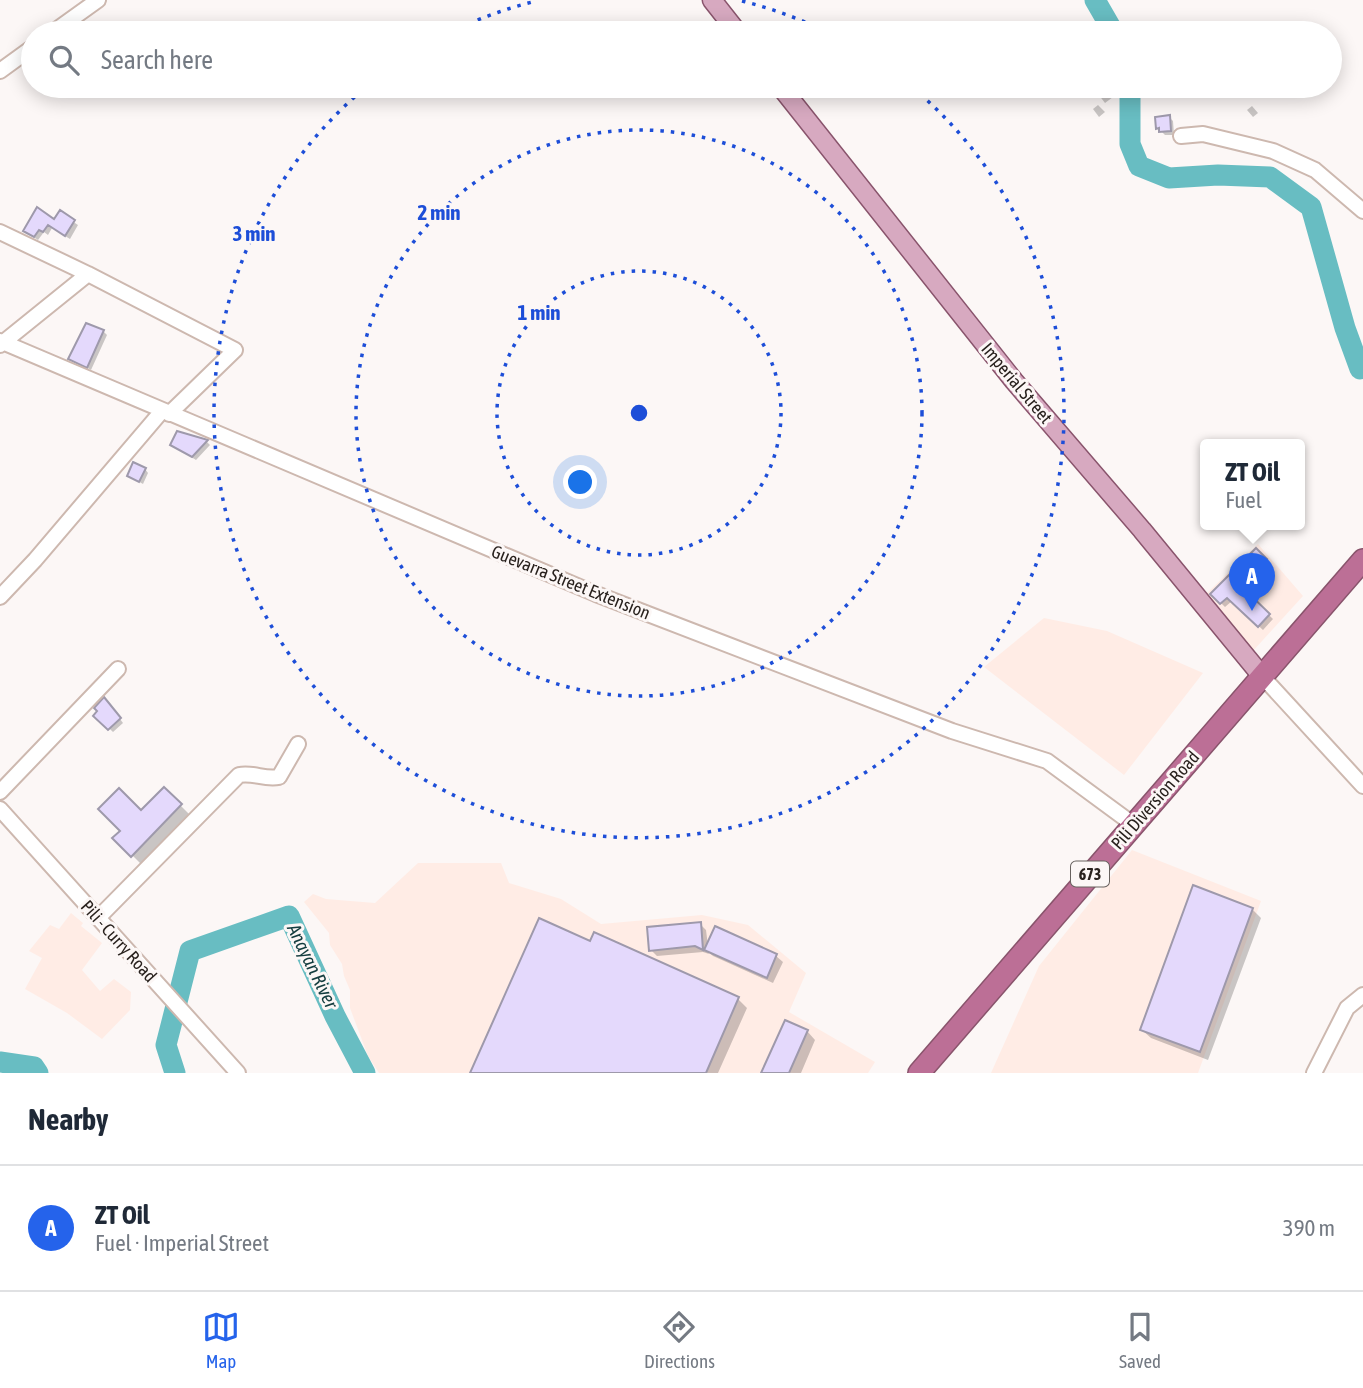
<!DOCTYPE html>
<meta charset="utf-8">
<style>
body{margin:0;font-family:"Asap Condensed",sans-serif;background:#f2f2f3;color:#1f2937}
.you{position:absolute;left:581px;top:483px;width:24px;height:24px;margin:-18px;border:5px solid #fff;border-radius:50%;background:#1a73e8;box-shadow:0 0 0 10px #1a73e833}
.badge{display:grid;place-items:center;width:46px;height:46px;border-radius:50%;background:#2563eb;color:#fff;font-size:23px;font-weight:700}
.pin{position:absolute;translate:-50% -58px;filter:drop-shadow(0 2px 4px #0008)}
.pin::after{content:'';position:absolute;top:37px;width:24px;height:21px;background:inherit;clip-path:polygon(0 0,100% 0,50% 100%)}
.popup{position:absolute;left:1200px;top:439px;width:105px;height:91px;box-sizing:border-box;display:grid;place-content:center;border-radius:7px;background:#fff;filter:drop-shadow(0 2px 5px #0005);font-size:23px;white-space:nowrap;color:#747a83}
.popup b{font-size:26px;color:#1f2937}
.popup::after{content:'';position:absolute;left:50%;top:100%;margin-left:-14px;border:14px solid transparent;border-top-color:#fff}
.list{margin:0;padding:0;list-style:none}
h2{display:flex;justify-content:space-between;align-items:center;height:91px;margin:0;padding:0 28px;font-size:30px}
h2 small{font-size:23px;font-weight:400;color:#747a83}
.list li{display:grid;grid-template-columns:46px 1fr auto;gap:21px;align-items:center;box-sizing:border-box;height:126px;padding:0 28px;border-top:2px solid #e0e1e3}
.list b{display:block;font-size:26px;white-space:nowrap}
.list p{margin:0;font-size:23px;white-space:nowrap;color:#747a83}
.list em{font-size:23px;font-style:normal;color:#747a83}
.icon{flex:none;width:38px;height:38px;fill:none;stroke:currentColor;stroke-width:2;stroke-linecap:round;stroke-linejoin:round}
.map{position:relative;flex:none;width:1363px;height:1073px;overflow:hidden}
.search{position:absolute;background:#fff;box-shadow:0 4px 18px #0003;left:21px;right:21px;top:21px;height:77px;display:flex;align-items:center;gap:18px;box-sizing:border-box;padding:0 24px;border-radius:38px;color:#747a83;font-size:26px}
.sheet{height:217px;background:#fff}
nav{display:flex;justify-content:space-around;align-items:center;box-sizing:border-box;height:98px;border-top:2px solid #e0e1e3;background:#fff;font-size:19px;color:#747a83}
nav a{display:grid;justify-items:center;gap:4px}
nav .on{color:#2563eb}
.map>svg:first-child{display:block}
.built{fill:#ffece5}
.shadow{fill:#0003}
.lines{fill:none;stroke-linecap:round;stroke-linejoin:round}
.river{stroke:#68bdc2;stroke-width:21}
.building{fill:#e4d9fc;stroke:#9e99ab;stroke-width:2}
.minor-casing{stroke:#cdb8af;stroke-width:18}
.major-casing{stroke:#89546c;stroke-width:21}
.highway-casing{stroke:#89546c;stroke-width:24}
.minor{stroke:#fff;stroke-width:14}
.major{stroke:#d7a9c0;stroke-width:18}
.highway{stroke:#bc6f96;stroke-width:21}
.ring{fill:none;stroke:#1d4ed8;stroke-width:3.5;stroke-dasharray:3.5 7}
.labels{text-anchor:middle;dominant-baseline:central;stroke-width:6;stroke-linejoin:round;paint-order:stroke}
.shield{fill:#fcf7f6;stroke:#68625f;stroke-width:2}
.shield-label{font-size:16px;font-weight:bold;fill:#29221e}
.street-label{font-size:18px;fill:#29221e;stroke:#fcf7f6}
.water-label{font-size:19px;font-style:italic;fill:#143d3f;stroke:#fcf7f6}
.centre{fill:#1d4ed8;stroke:#fcf7f6;stroke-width:3.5}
.ring-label{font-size:21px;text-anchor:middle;font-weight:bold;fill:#1d4ed8;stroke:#fcf7f6;stroke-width:6;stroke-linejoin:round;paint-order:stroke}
</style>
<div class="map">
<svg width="1363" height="1073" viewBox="0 0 1363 1073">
<rect width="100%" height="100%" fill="#fcf7f6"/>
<!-- built -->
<path class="built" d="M1258,544l45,52 -50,55 -49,-55z
M1044,618l63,13 96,42 -79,102 -140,-108z
M1132,850l129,51 -63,172h-207l48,-107z
M418,863h83l8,20 52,16 40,25 101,-9 46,10 58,48 -17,39 86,50 -7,11h-489l-11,-17 -18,-48v-18l-6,-14 -2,-12 -12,-19 -1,-12 -25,-31 9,-8 13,5 49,4z
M71,913l12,10 -2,3 21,17 -20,27 18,21 14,-12 17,13 -1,18 -28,29 -35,-26 -42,-24 17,-31 -13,-7 21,-26 9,4z"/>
<!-- shadow -->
<path class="shadow" d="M1101,86h3l9,11 -8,6 -10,-13z
M1098,105l7,7 -6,5 -6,-8z
M1252,106l6,7 -5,4 -6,-7z
M1169,117l4,4 1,14h-9l-7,-7z
M60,213l18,12 -8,14 -18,-11 -4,7 -4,-3 -6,8 -9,-6 26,-13z
M103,331l4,4 -16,35 -21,-12z
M178,433l29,9 3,3 -14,15 -24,-15z
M145,469l3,4 -5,11 -14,-8z
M1256,551l14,13 -27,26 30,29 -10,11 -31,-29 -7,6 -13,-13z
M108,703l15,20 -10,9 -17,-16z
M164,789l25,25 -48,50 -26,-26z
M1252,909l9,9 -53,142 -57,-22 -9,-8z
M700,924l6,6 2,16 8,-17 60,27 7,6 -10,21 -60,-27 -5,-4 1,2 -6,-2 -46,4 -6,-6z
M595,934l143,65 9,9 -29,65h-246l119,-129z
M807,1031l8,9 -14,33h-36z"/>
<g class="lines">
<!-- river -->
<path class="river" d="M1095,0l19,33
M1130,86v58l9,22 30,12 49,-3 52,2 41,30 34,121 15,41 3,-5
M0,1062l34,5 4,6
M175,1073l-9,-28 24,-94 99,-35 46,100 30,57"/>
</g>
<!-- building -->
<path class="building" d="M1170,115l1,16 -12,1v-4l-3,1 -1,-12z
M37,207l17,12 6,-9 15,10 -10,16 -17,-11 -5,7 -4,-2 -5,7 -11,-6z
M86,323l18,7 -17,38 -19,-9z
M177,431l31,9 -16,17 -22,-12z
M133,462l13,6 -7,14 -12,-6z
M1256,548l11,11 -27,26 30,29 -12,13 -31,-29 -7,6 -10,-10z
M104,697l17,21 -13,12 -15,-14 4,-5 -3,-3z
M164,787l18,17 -51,53 -19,-19 8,-7 -22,-22 21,-21 22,22z
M1193,885l60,23 -53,144 -60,-22z
M539,918l51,23 4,-9 145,65 -33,76h-236z
M701,922l2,28 -8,-4 -46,5 -2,-24z
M715,926l62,28 -10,24 -63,-28z
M785,1020l23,10 -19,43h-28z"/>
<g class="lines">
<!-- minor casing -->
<g class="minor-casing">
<path id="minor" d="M52,33l46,-33
M0,71l33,-24
M1181,136l22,-2 70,17 42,19 48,41
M0,232l88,42 147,76 -66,64
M0,341l596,253 356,137 95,30 87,64
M0,345l88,-71
M0,597l35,-37 127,-149
M1261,675l102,111
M0,792l118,-123
M0,809l238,264
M98,918l141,-143c15,-3 25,5 40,2l19,-33
M1314,1073l33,-65 16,-13"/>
</g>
<!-- major casing -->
<g class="major-casing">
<path id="major" d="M712,0l26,33
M780,86l234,295 128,149 119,145"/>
</g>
<!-- highway casing -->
<g class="highway-casing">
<path id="highway" d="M919,1073l444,-513"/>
</g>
<!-- minor -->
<use href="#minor" class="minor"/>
<!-- major -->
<use href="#major" class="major"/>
<!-- highway -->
<use href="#highway" class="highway"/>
</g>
<!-- distance rings -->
<g class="ring">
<circle cx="639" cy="413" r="142"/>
<circle cx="639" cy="413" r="283"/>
<path d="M449 33A425 425 0 0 1 536 1M742 1A425 425 0 0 1 829 33M912 87A425 425 0 1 1 366 87"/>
</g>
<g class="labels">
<!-- shield labels -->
<rect class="shield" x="1071" y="861.5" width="38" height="25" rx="5"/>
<g class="shield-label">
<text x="1090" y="874">673</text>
</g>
<!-- street labels -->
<g class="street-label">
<text transform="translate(1017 383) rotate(50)">Imperial Street</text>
<text transform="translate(571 582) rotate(22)">Guevarra Street Extension</text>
<text transform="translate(1155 800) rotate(-49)">Pili Diversion Road</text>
<text transform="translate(119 941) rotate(48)">Pili - Curry Road</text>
</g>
<!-- water labels -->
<g class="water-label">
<text transform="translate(313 966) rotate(64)">Anayan River</text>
</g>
</g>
<circle cx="639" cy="413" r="10" class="centre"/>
<g class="ring-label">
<text x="439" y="220">2 min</text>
<text x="254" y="241">3 min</text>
<text x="539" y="320">1 min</text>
</g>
</svg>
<div class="you"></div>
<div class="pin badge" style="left:1252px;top:611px">A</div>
<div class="popup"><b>ZT Oil</b>Fuel</div>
<div class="search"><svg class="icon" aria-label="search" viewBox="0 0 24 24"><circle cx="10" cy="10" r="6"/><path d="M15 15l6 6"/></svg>Search here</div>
</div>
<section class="sheet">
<h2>Nearby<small></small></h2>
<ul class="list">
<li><span class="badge">A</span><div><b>ZT Oil</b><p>Fuel · Imperial Street</p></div><em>390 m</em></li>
</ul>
</section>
<nav>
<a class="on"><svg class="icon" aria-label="map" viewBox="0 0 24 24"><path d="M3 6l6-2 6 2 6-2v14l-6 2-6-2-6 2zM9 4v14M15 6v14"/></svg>Map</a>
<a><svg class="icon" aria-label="directions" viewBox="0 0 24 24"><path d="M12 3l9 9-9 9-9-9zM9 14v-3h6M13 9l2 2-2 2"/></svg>Directions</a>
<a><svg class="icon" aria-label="saved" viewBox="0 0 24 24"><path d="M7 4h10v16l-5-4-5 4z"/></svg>Saved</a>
</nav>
